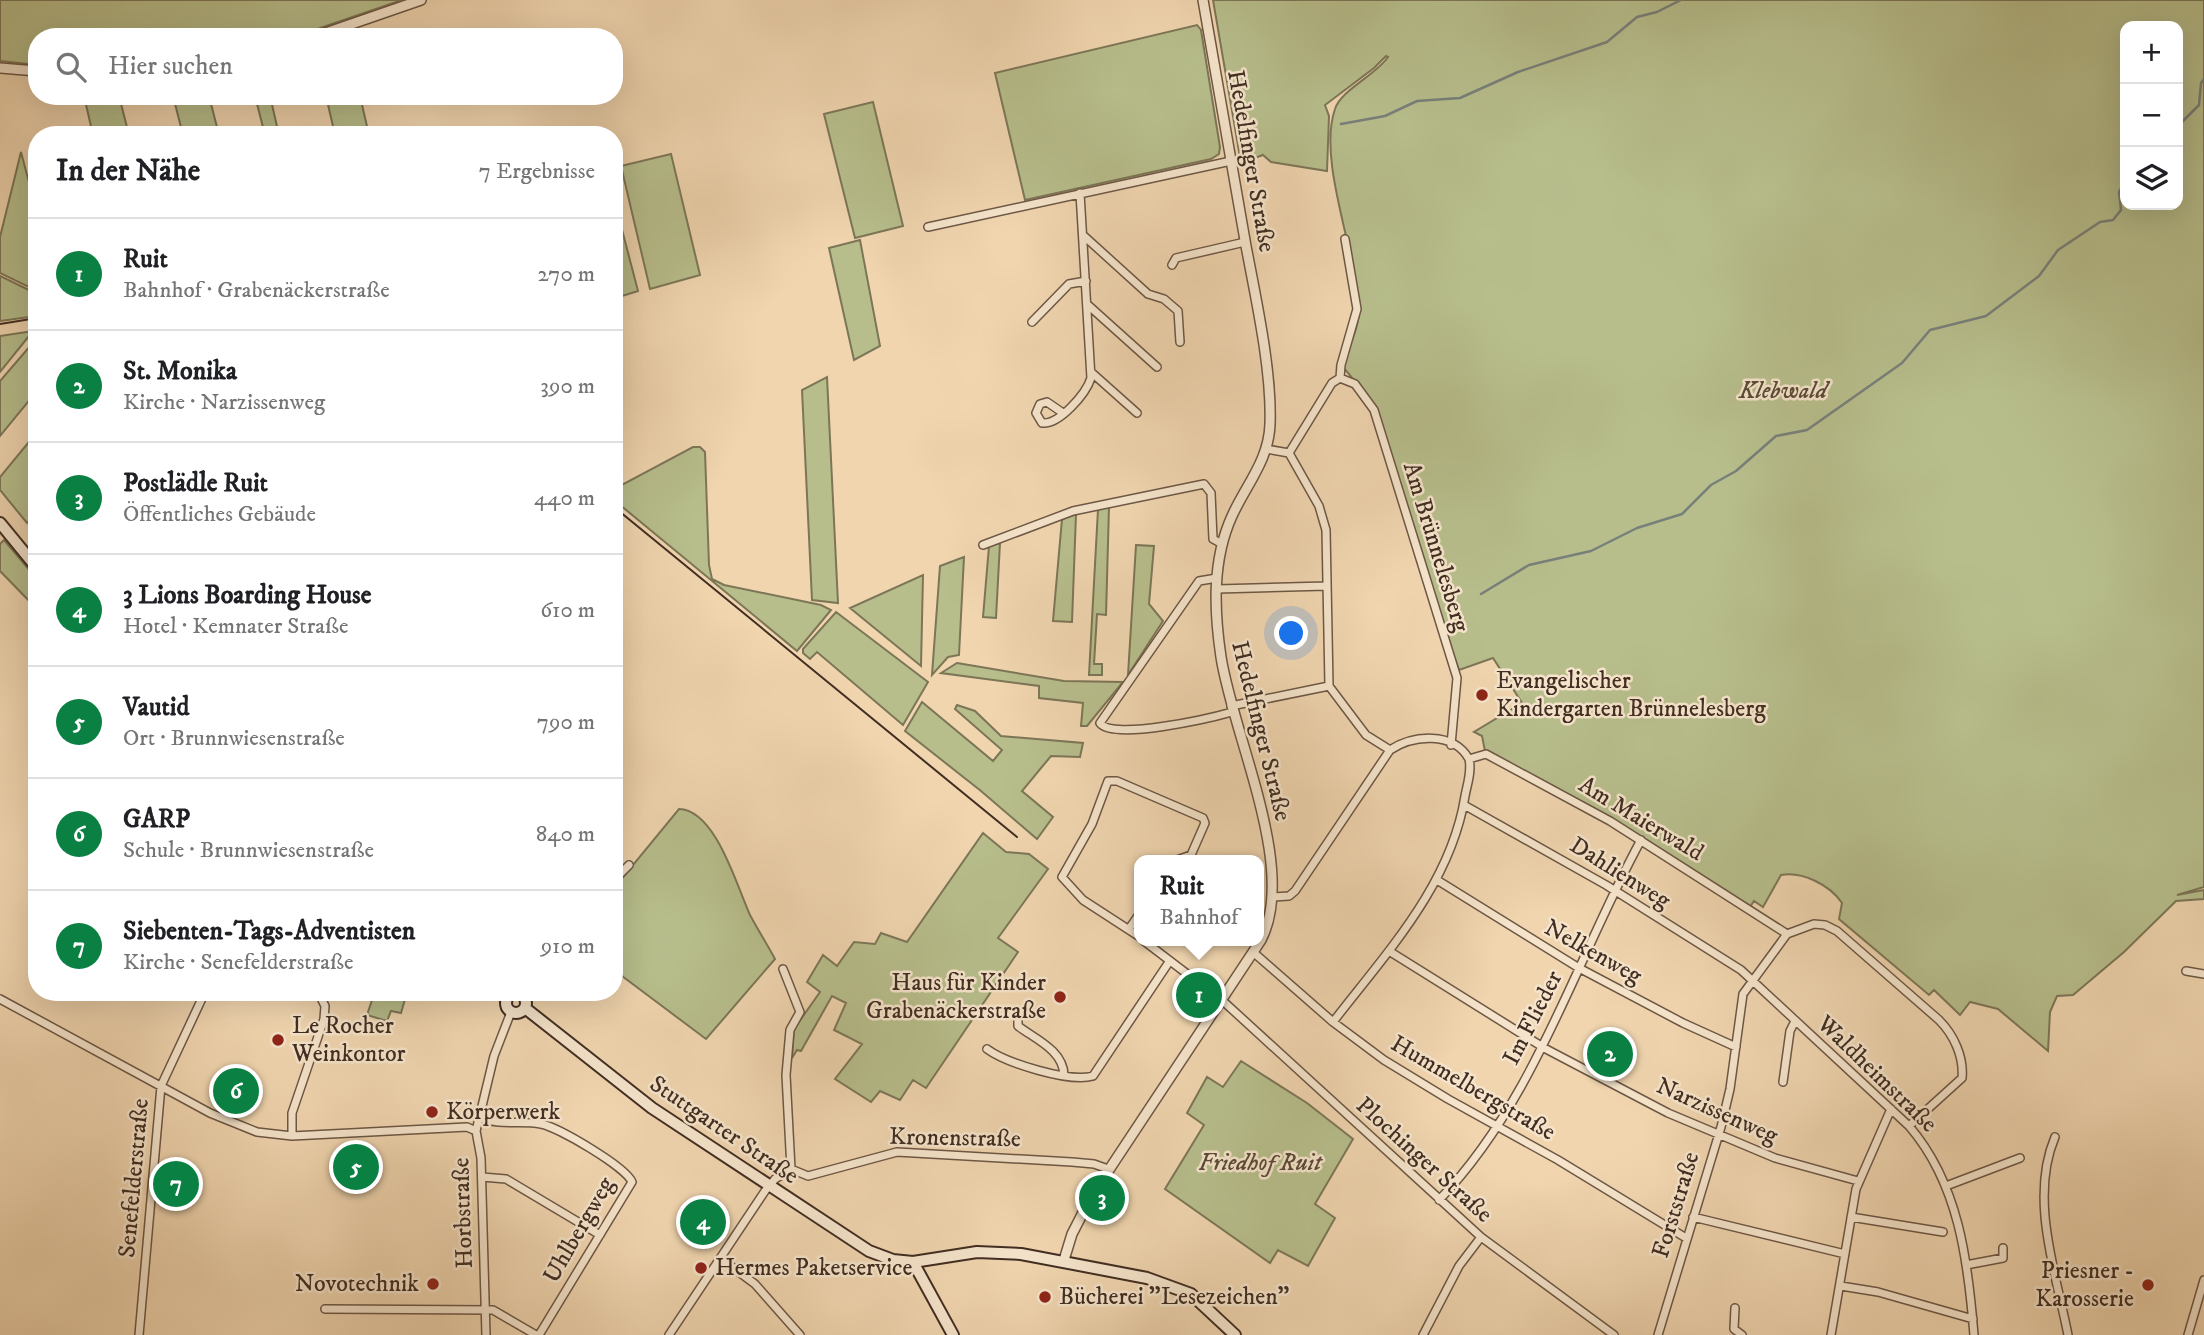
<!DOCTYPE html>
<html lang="de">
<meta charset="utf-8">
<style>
body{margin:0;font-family:"IM FELL DW Pica",serif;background:#f6f6f6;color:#202124}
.controls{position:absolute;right:21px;top:21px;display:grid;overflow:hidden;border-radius:14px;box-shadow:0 7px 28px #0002}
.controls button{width:63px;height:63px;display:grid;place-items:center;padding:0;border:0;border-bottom:2px solid #e0e0e0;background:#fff;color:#202124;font:35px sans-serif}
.you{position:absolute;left:1292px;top:634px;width:24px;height:24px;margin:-18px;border:5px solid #fff;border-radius:50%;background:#1a73e8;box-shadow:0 0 0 10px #1a73e833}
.badge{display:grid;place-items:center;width:46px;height:46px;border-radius:50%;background:#0b8043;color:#fff;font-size:23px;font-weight:700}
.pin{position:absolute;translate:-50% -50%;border:4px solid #fff;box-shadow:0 2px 7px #0006}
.popup{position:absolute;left:1134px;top:855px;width:130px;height:91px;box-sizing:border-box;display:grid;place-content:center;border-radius:14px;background:#fff;filter:drop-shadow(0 2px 5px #0005);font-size:23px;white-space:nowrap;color:#757577}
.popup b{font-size:26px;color:#202124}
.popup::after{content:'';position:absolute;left:50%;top:100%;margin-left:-14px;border:14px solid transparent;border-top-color:#fff}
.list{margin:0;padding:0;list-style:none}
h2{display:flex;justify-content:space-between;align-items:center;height:91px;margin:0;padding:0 28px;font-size:30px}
h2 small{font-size:23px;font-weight:400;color:#757577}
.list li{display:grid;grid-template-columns:46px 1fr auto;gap:21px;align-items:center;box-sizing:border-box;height:112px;padding:0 28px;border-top:2px solid #e0e0e0}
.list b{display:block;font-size:26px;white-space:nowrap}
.list p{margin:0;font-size:23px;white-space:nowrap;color:#757577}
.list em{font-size:23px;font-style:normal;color:#757577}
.icon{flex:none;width:38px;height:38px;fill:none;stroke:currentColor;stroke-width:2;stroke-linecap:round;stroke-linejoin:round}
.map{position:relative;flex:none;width:2204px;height:1335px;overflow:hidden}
.search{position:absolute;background:#fff;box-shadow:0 7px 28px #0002;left:28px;top:28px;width:595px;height:77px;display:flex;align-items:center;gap:18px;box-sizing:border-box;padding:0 24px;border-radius:28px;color:#757577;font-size:26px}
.panel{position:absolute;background:#fff;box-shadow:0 7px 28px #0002;left:28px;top:126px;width:595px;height:875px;border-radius:28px}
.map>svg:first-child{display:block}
.green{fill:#b7be8c;stroke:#7c7657;stroke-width:2;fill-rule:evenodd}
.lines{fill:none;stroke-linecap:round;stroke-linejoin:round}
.stream{stroke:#78807a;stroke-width:2.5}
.minor-casing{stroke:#6d5745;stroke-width:10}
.tertiary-casing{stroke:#6d5745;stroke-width:12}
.secondary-casing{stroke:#412d22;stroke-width:14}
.minor{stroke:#f5e4cb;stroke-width:7}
.tertiary{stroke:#f5e4cb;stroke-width:9}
.secondary{stroke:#f5e4cb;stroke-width:10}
.tram{stroke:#412d22;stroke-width:2}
.poi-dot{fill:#8f2418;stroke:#f5e4cb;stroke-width:2.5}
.labels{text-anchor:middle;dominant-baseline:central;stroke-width:5;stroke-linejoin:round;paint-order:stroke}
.street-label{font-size:24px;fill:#412d22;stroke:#f5e4cb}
.park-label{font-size:24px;font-style:italic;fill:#594a37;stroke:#f5e4cb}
.poi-label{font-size:24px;fill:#412d22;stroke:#f5e4cb;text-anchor:start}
</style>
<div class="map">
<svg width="2204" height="1335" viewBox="0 0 2204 1335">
<rect width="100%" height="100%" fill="#f0d5af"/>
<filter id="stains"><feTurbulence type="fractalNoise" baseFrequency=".00286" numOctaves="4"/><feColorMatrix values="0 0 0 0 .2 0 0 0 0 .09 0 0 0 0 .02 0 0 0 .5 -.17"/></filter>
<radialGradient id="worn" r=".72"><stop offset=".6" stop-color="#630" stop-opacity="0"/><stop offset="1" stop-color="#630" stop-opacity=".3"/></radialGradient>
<!-- green -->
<path class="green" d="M0,0h402l-108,37h-257v28l-37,-4z
M1213,0h991v887l-27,8 27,-5v9l-28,2 -52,51 -51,43 -16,1 -7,16 -2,39 -50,-42 -28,-7 -10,13 -26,-25 -5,5 -90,-76 3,-16c-12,-18 -40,-32 -61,-28l-18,32 -9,-6 -4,6 -153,-97 -112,-59 -3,-15 -8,-4 48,-29 -29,-45 -34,12 -18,-49 -64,-213 -34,-41c4,-19 16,-37 16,-57 -2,-57 -42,-149 -24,-201 6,-19 41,-34 53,-52l-2,-1 -12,12 -49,37 4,11 -2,55 -56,-9 -8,-7 -22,8zM2125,26h53v179h-53z
M1197,25l4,5 19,117 -1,7 -8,5 -186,41 -30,-127z
M84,96h35l10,39h-36z
M173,96h36l10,39h-36z
M255,96h15l9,39h-14z
M326,96h34l9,39h-34z
M873,102l30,124 -48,12 -31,-124z
M21,152l16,61v78l-37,-18v-36z
M671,154l29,121 -50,14 -29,-123z
M614,199l24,92 -16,5 -8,-30z
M860,240l20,106 -26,14 -25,-112z
M0,276l37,18v22l-37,5z
M33,331l-33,41v-36z
M37,338v53l-37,45v-55z
M827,377l11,226 -26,-3 -10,-210z
M37,432v80l-10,11 -27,-33v-13z
M693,447h7l5,5 4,113 3,14 12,6 97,20 10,5 -34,41 -183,-151v-11z
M1109,507l-3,108 -9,-1 -3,50h8v11h-13l9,-166z
M1076,514l-4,108 -19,-1 9,-102z
M4,540l33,39v30l-37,-38v-27z
M1000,543l-4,75 -13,-1 6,-71z
M1136,545l18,1 -5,58 14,17 -35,54z
M964,557l-5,98 -11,2 -16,18 8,-109z
M923,575l-2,91 -71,-58z
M836,612l92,70 -25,43 -86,-73 -7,7 -7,-6v-4z
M957,663l107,18 59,1 -36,44h-6l2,-23 -44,-5v-12l-98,-13z
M922,702l71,59 9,-11 -47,-41 2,-4 18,6 26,25 82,7 -3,14 -29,-1 -29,35 31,26 -16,22 -56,-48 -76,-60z
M679,809c37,1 58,78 71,106 8,15 17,29 25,44l-69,80 -92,-69v-43l5,-5 -5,-3v-31z
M983,833l23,19 23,2 19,15 -50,69 20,14 -92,136 -13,-8 -13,20 -20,-9 -9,11 -36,-23 27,-35 -28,-14 12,-27 -14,-7 -31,55 -4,-1 -5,8 2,-29 26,-37 -13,-10 16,-27 14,11 17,-24 21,2 6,-11 26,9z
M352,992h55l-6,21 -10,-2 -4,10 -20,-6 5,-15z
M1241,1061l66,42 46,36 -38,65 20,14 -27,48 -30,-16 -8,13 -105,-74 39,-64 -17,-12 20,-36 16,10z"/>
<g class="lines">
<!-- stream -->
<path class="stream" d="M1341,124l44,-8 32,-15 43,-3 58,-26 89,-30 30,-25 20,-5 24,-12
M2178,126l21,-21 2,-22 3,-4
M1481,594l48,-29 62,-14 46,-23 45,-14 29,-29 25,-14 40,-35 31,-6 95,-67 28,-33 56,-14 53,-40 19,-26 42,-28 13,-2 8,-10 -2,-18 6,-10"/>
<!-- minor casing -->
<g class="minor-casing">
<path id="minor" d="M928,227l303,-66
M1084,236l64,58 16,5 14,12 2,31
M1172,265l4,-7 69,-16
M1088,305l69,62
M1032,322l37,-38 17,-3
M1091,372l46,41
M1340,378l15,6 19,26 83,268 -6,67
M1340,378l1,-13 16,-56 -12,-70
M1063,413l-16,-11 -7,2 -4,9 6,10c17,2 44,-29 49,-45l-11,-185
M1266,449l23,4 30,53 7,24 3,156 37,49 24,15
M1289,453l43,-70 8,-5
M983,545l90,-34 131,-27 7,9 2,46 9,5
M1217,578l-18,3 -99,142c12,18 111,-5 132,-11
M1217,589l109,-3
M1231,706l98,-20
M1469,759l17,-5 124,67 177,113
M1464,805l142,80 135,85 168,156c50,58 59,135 65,209
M614,880l15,-15
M1437,880l142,88 104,55 53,24
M1273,897l16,-1 6,-5 95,-141c23,-15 63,-19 79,9
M1129,929l11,-16
M1140,937l-57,-37 -21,-23 30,-53 16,-43h9l86,37 2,5 -14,32 -14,5
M1144,941l80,61 257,235 133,98
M1389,951l157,98 122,64 107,45 83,23
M1253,952l80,70 51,38 64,39 110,61 128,78
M783,969l17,43 -10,18 -4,45 5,94
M2186,971l18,3
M522,995l3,-3
M0,999l210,114 47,19 35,4 175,-9 9,4
M1018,1020v6c17,13 45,24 46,49
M1333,1022c53,-69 118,-137 132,-226 2,-11 7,-25 4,-37
M987,1049c19,14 83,34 106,27l76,-114
M1783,1082l7,-51 5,-10
M481,1118c20,8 40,2 60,6 17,3 85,43 91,58l-93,153
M292,1136v-23l32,-94 1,-13 -7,-14
M2055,1137c-26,61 1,136 13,198
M791,1169l17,7 89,-24 175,10 22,2 14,5
M482,1177l24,2 94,56
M1946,1186l74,-28
M1439,1200c96,-99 137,-241 202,-360
M1693,1217l152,37
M1851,1217l92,15
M720,1258l35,26 45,51
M1966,1265l37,-7v-10
M1841,1286l37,6 95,27
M1735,1308l-1,21 8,6
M325,1309l168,1 43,25
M139,1335l22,-249 44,-94
M486,1335l-5,-177 -5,-27 18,-75 17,-44
M669,1335l96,-144 10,-12 16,-10
M1423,1335l36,-69 22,-29
M1658,1335l63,-208 9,-38 13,-95 44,-60 27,-10 11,1 12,6 102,89c15,15 25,37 23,58l-53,48
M1831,1335l25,-146 35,-80
M2188,1335l16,-55"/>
</g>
<!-- tertiary casing -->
<g class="tertiary-casing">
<path id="tertiary" d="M314,37l107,-37
M0,68l37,3
M1064,1260l8,-26 19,-37 170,-257c37,-71 -28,-204 -40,-283 -7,-47 -9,-97 11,-141 14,-31 37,-56 38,-92 2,-53 -14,-125 -24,-178 -15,-82 -29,-164 -43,-246"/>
</g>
<!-- secondary casing -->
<g class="secondary-casing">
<path id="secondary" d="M0,523l37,45
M506 1003a10 10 0 1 1 20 0a10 10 0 1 1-20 0Z
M525,1008l127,100 217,143 24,9 20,2 64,-10 44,2 126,24 44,16 44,41
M913,1262l40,73"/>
</g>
<!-- minor -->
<use href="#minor" class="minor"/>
<!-- tertiary -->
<use href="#tertiary" class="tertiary"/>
<!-- secondary -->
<use href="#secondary" class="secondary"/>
<!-- tram -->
<path class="tram" d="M0,324l37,-6
M614,507l403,330"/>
</g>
<!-- markers -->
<g class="poi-dot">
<circle cx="1482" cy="695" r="7"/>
<circle cx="1060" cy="997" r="7"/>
<circle cx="278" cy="1040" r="7"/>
<circle cx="432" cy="1112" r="7"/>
<circle cx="701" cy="1268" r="7"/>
<circle cx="433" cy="1284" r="7"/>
<circle cx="2148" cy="1285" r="7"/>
<circle cx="1045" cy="1297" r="7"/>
</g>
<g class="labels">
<!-- street labels -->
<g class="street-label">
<text transform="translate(1251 161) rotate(80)">Hedelfinger Straße</text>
<text transform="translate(1436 547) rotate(73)">Am Brünnelesberg</text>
<text transform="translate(1261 731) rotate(76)">Hedelfinger Straße</text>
<text transform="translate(1641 819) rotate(31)">Am Maierwald</text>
<text transform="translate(1620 873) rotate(32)">Dahlienweg</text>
<text transform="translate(1593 952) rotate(29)">Nelkenweg</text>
<text transform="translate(1533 1018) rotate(-63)">Im Flieder</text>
<text transform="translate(1877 1074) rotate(44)">Waldheimstraße</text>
<text transform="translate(1473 1088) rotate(30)">Hummelbergstraße</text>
<text transform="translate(1717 1111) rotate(24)">Narzissenweg</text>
<text transform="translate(724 1130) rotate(34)">Stuttgarter Straße</text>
<text transform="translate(955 1138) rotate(1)">Kronenstraße</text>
<text transform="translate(1424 1160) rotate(42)">Plochinger Straße</text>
<text transform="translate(134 1178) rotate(-85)">Senefelderstraße</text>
<text transform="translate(1676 1205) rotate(-73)">Forststraße</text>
<text transform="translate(463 1213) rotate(-92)">Horbstraße</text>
<text transform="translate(579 1230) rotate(-60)">Uhlbergweg</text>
</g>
<!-- park labels -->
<g class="park-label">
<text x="1783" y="391">Klebwald</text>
<text x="1260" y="1163">Friedhof Ruit</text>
</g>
<!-- poi labels -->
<g class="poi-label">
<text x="1496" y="681">Evangelischer<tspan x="1496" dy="28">Kindergarten Brünnelesberg</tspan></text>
<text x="1046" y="983" text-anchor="end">Haus für Kinder<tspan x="1046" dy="28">Grabenäckerstraße</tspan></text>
<text x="292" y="1026">Le Rocher<tspan x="292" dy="28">Weinkontor</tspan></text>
<text x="446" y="1112">Körperwerk</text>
<text x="715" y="1268">Hermes Paketservice</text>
<text x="2134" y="1271" text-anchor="end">Priesner -<tspan x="2134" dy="28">Karosserie</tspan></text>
<text x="419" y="1284" text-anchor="end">Novotechnik</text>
<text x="1059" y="1297">Bücherei "Lesezeichen"</text>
</g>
</g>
<rect width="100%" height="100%" filter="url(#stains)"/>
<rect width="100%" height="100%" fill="url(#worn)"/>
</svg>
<div class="controls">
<button>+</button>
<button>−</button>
<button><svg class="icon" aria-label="layers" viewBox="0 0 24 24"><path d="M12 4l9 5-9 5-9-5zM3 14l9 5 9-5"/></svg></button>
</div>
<div class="you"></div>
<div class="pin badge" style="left:1199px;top:995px">1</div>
<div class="popup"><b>Ruit</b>Bahnhof</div>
<div class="pin badge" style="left:1610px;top:1054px">2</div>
<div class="pin badge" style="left:1102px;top:1198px">3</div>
<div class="pin badge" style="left:703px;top:1222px">4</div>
<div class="pin badge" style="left:356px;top:1167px">5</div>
<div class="pin badge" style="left:236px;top:1091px">6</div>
<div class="pin badge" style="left:176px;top:1184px">7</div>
<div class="search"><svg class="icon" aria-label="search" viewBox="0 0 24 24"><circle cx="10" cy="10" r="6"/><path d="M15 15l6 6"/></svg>Hier suchen</div>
<section class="panel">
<h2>In der Nähe<small>7 Ergebnisse</small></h2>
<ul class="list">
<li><span class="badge">1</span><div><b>Ruit</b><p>Bahnhof · Grabenäckerstraße</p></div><em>270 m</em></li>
<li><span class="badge">2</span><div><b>St. Monika</b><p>Kirche · Narzissenweg</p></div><em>390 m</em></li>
<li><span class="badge">3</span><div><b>Postlädle Ruit</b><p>Öffentliches Gebäude</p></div><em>440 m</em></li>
<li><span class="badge">4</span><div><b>3 Lions Boarding House</b><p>Hotel · Kemnater Straße</p></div><em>610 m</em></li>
<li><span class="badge">5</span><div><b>Vautid</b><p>Ort · Brunnwiesenstraße</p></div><em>790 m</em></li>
<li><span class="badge">6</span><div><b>GARP</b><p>Schule · Brunnwiesenstraße</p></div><em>840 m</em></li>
<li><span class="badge">7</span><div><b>Siebenten-Tags-Adventisten</b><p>Kirche · Senefelderstraße</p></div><em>910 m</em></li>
</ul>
</section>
</div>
